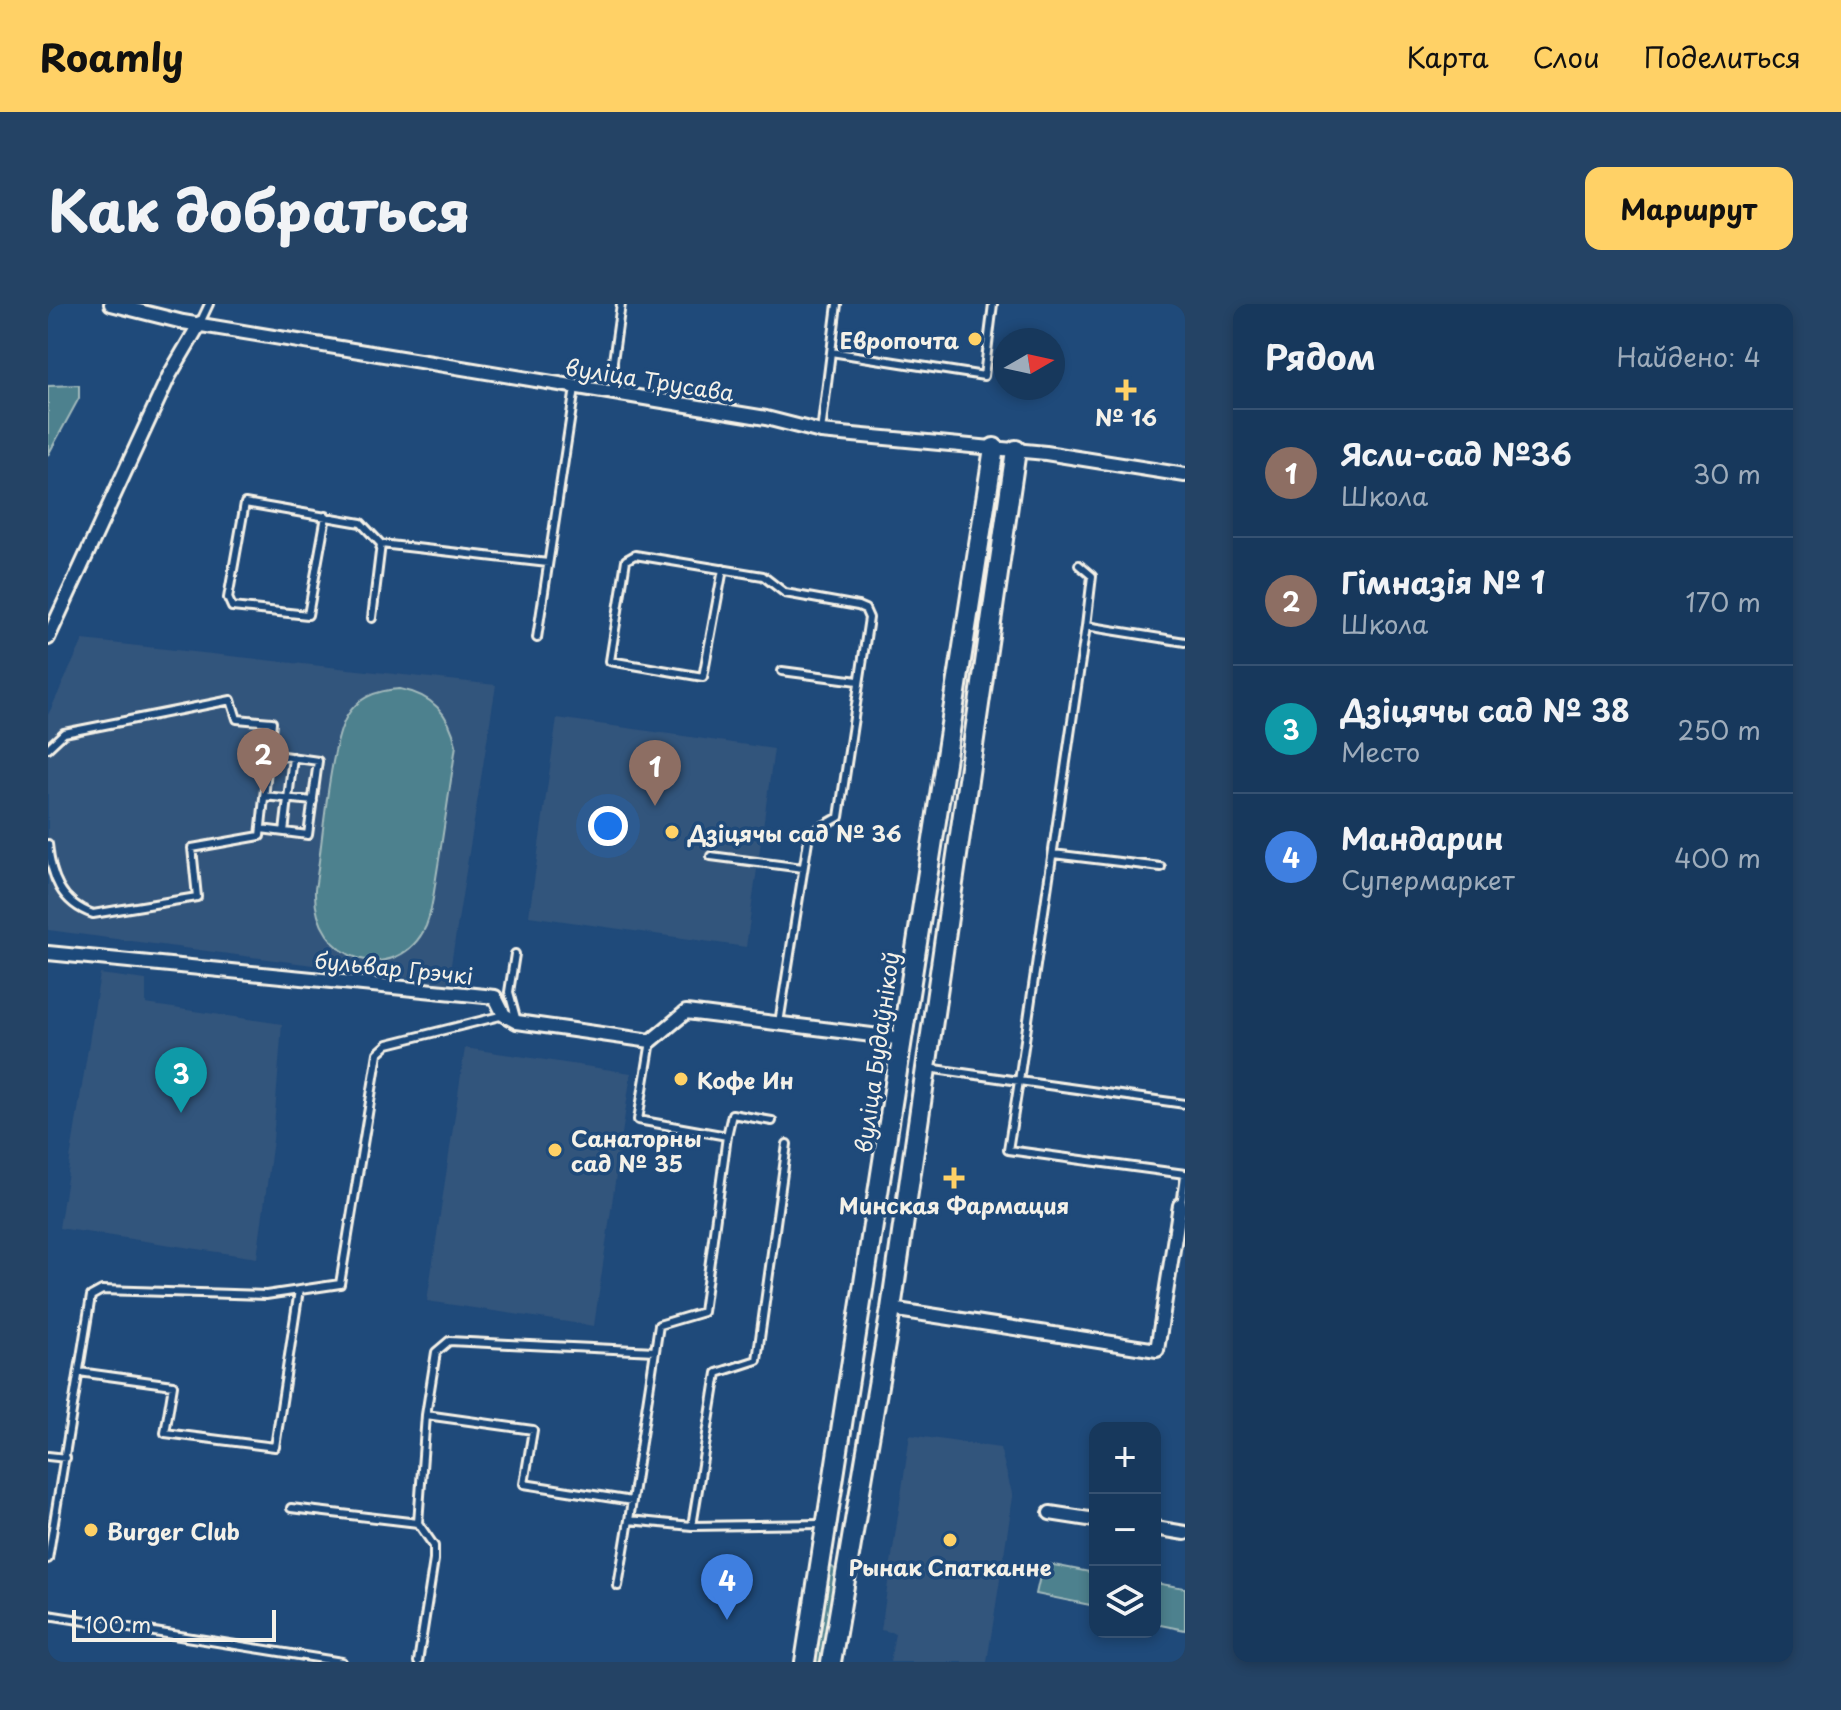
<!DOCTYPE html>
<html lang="ru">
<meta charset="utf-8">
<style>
body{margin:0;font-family:"Playpen Sans",sans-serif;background:#244365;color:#f1f3f6}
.controls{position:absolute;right:24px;bottom:24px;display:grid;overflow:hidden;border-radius:16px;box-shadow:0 4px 12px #0003}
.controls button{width:72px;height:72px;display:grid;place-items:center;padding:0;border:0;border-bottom:2px solid #365272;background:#17385c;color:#f1f3f6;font:40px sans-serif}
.compass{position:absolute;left:945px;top:24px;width:72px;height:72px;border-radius:50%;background:#17385c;box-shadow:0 4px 12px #0003;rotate:81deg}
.scale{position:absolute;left:24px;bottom:20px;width:204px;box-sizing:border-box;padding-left:8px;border:4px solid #f4f1e8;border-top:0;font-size:22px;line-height:28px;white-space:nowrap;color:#f4f1e8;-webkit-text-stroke:6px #1f4a7a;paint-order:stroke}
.you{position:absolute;left:560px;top:522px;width:28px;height:28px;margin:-20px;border:6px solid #fff;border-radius:50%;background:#1a73e8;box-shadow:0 0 0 12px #1a73e833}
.badge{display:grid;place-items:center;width:52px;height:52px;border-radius:50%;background:#ffd166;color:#fff;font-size:26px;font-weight:700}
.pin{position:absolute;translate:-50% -66px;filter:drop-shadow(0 2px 4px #0008)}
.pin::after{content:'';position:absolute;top:42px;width:28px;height:24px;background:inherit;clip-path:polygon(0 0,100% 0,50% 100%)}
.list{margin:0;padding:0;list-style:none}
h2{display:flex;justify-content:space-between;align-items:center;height:104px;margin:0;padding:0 32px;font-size:34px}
h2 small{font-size:26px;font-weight:400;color:#9eacbb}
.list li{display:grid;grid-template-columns:52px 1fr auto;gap:24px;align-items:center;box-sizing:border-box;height:128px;padding:0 32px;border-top:2px solid #365272}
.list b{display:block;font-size:30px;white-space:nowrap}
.list p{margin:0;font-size:26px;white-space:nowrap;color:#9eacbb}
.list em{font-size:26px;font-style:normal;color:#9eacbb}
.icon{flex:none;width:44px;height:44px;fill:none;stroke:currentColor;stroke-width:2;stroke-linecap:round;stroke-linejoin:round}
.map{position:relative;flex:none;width:1137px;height:1358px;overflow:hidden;border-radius:16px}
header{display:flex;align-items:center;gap:48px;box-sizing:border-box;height:112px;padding:0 40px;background:#ffd166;color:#111}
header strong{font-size:38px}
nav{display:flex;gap:44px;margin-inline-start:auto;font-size:28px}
.intro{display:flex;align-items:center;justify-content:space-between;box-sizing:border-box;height:192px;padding:0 48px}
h1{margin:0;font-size:56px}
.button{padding:20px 36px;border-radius:16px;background:#ffd166;color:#111;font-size:28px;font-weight:700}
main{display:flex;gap:48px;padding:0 48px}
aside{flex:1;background:#17385c;border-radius:16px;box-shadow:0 4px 12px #0003}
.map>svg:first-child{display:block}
.built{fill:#32547c}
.green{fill:#4e818e;stroke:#a1b9bb;stroke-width:2}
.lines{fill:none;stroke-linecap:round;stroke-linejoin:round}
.lane-casing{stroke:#f4f1e8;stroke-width:12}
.street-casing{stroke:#f4f1e8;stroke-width:18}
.secondary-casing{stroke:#f4f1e8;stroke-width:24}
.lane{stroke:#1f4a7a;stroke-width:6}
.street{stroke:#1f4a7a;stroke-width:12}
.secondary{stroke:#1f4a7a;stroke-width:18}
.poi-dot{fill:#ffd166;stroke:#1f4a7a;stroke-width:3}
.labels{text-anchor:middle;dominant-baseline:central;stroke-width:7;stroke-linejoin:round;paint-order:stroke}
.poi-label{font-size:22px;font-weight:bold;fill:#f4f1e8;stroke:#1f4a7a;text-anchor:start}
.street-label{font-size:22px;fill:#f4f1e8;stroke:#1f4a7a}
</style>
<header>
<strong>Roamly</strong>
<nav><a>Карта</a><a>Слои</a><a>Поделиться</a></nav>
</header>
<div class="intro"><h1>Как добраться</h1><a class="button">Маршрут</a></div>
<main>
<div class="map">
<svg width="1137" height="1358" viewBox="0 0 1137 1358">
<rect width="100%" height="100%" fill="#1f4a7a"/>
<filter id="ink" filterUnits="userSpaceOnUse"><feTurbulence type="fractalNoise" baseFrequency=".0125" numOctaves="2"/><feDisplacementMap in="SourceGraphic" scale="16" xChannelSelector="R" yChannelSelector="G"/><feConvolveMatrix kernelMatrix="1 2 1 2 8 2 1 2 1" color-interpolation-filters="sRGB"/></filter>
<g filter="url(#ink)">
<!-- built -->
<path class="built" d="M35,336l413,45 -48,298 -400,-53v-215z
M509,414l217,31 -28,198 -217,-31z
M52,670l46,6v24l136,20 -9,116 -16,118 -198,-30z
M417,744l166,25 -37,253 -167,-25z
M862,1131l90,13 13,49 -26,165h-97l5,-29 -14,-3z"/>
<!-- green -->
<path class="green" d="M31,81v13l-31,57v-69z
M352,385c32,6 49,24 56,56 -6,42 -12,84 -19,127 -3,17 -4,37 -11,54 -28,61 -114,38 -111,-37 7,-39 14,-143 32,-173 11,-19 32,-26 53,-27z
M995,1259l52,10v33l-59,-12z
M783,1262l6,5 -14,91h-7l12,-94z
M1107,1279l30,5v42l-30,-6z"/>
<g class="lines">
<!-- lane casing -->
<g class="lane-casing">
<path id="lane" d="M152,19l9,-19
M783,48l153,24 9,-72
M565,88v-31l8,-57
M773,128l16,-128
M278,212l-18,99 -76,-8 -4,-9 17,-95 116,20 20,21 167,19
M1031,261l13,11 -6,50
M675,265l-20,108 -93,-16 16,-101 9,-5 128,21 22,17 73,13 7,3 4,9 -30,199 -30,17 -30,189
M324,314l9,-74
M489,334l38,-250
M734,367l76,10
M0,444l16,-15 167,-33 6,19 35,3 -12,114 -68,12 5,49 -104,17c-32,-11 -42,-37 -45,-70
M216,492l49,5
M213,525l47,6 10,-74 -49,-7
M236,528l9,-75
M1005,550l108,13
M663,552l92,12
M467,650l-6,38 7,26
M603,737l-13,79 89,16 -24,176 -44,13 -30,195 63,6 130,-2
M880,764l91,13 67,-455 99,16
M1137,800l-166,-23 -11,69 177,24
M679,832l5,-22 40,7
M1133,901l4,-29
M31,1068l94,13 -8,48 110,14 24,-157
M378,1111l107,15 -9,54 108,17
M0,1152l18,2
M243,1204l127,15 8,-108 10,-63 13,-11 206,10
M370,1219l16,23v14l-16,102
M644,1222l25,-153 40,-13 30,-216
M0,1255l43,-263 11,-6 164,5 74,-11 38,-231 10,-9 116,-29
M570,1282l11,-66
M0,1311l294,47"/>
</g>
<!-- street casing -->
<g class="street-casing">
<path id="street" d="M63,0l72,18 583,96 55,14 225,21 139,22
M0,334l121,-262 31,-53
M0,649l447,44 9,18 13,7 134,19 35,-29 218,27
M843,1005l266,41 23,-145
M1002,1209l45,7
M1107,1224l30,5"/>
</g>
<!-- secondary casing -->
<g class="secondary-casing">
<path id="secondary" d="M757,1358l189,-1214
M783,1358l60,-353 125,-859"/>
</g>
<!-- lane -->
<use href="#lane" class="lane"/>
<!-- street -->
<use href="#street" class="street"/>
<!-- secondary -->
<use href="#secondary" class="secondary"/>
</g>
</g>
<!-- markers -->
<g class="poi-dot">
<circle cx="927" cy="35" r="8"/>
<path d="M1074 74h8v8h8v8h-8v8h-8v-8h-8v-8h8z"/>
<circle cx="624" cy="528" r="8"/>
<circle cx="633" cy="775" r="8"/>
<circle cx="507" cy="846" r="8"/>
<path d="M902 862h8v8h8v8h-8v8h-8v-8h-8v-8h8z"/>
<circle cx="43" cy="1226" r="8"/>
<circle cx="902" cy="1236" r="8"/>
</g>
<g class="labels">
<!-- poi labels -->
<g class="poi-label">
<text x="911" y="35" text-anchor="end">Европочта</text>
<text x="1078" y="112" text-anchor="middle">№ 16</text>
<text x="640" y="528">Дзіцячы сад № 36</text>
<text x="649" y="775">Кофе Ин</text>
<text x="523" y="833">Санаторны<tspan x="523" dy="25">сад № 35</tspan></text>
<text x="906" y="900" text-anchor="middle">Минская Фармация</text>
<text x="59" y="1226">Burger Club</text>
<text x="902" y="1262" text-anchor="middle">Рынак Спатканне</text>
</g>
<!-- street labels -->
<g class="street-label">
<text transform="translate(602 75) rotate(9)">вуліца Трусава</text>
<text transform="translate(346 663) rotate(6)">бульвар Грэчкі</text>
<text transform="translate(828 748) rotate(-82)">вуліца Будаўнікоў</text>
</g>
</g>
</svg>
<div class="controls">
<button>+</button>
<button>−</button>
<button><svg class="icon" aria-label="layers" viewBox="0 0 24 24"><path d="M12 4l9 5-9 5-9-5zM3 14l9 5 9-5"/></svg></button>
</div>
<svg class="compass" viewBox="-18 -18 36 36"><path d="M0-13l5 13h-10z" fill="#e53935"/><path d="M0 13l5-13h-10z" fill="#9eacbb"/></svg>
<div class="scale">100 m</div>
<div class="you"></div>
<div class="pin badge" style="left:607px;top:502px;background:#8d6e63">1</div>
<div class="pin badge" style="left:215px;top:490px;background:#8d6e63">2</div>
<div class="pin badge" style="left:133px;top:809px;background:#0f9aa8">3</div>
<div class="pin badge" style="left:679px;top:1316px;background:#3f7fe0">4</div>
</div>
<aside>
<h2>Рядом<small>Найдено: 4</small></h2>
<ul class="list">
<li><span class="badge" style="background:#8d6e63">1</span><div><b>Ясли-сад №36</b><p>Школа</p></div><em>30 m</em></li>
<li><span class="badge" style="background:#8d6e63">2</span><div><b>Гімназія № 1</b><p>Школа</p></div><em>170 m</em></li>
<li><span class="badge" style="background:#0f9aa8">3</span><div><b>Дзіцячы сад № 38</b><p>Место</p></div><em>250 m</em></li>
<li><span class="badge" style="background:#3f7fe0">4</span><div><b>Мандарин</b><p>Супермаркет</p></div><em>400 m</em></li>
</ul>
</aside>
</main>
